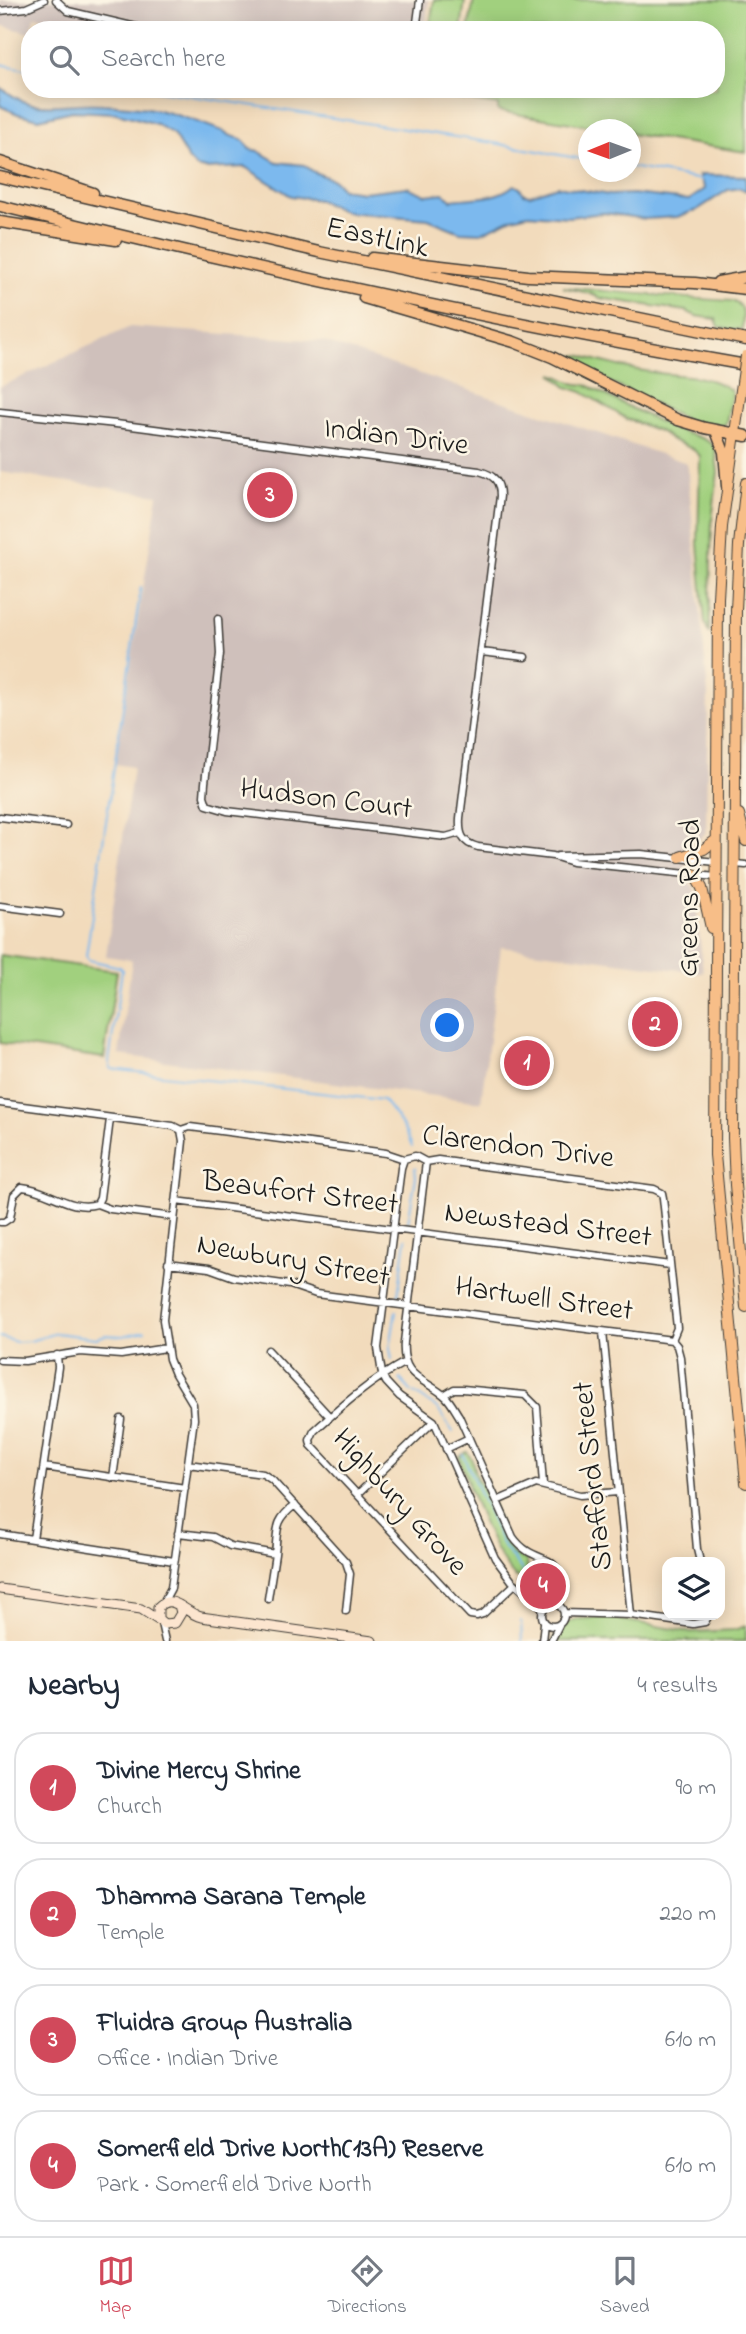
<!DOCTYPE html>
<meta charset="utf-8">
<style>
body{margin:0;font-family:"Indie Flower",sans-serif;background:#f6f6f7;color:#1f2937}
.controls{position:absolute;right:21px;bottom:21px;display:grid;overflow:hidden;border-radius:14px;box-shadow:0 4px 18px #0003}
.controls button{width:63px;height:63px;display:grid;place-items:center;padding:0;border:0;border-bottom:2px solid #e0e1e3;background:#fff;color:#1f2937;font:35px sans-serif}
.compass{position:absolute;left:578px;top:119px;width:63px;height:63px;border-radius:50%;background:#fff;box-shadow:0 4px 18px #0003;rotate:269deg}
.you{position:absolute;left:448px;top:1026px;width:24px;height:24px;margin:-18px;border:5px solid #fff;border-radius:50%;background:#1a73e8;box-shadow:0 0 0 10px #1a73e833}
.badge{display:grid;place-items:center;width:46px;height:46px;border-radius:50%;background:#d1495b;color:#fff;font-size:23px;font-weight:700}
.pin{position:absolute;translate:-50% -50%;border:4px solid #fff;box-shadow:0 2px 7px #0006}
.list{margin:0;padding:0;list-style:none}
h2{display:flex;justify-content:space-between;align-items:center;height:91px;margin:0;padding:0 28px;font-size:30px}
h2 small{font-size:23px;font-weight:400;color:#747a83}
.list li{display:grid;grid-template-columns:46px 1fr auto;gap:21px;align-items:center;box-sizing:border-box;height:112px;margin:0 14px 14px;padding:0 14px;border:2px solid #e0e1e3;border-radius:28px}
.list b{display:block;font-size:26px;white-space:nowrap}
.list p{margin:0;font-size:23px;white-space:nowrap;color:#747a83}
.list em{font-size:23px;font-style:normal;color:#747a83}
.icon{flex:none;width:38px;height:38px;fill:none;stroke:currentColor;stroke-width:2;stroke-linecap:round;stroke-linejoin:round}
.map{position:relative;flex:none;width:746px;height:1641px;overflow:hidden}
.search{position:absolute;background:#fff;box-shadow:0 4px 18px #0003;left:21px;right:21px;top:21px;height:77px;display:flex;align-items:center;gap:18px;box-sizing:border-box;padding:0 24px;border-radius:28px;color:#747a83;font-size:26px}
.sheet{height:595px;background:#fff}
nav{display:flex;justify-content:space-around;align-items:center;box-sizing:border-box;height:98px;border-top:2px solid #e0e1e3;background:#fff;font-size:19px;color:#747a83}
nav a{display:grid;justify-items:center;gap:4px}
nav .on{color:#d1495b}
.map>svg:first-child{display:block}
.industrial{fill:#cfc0bb}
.green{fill:#a1d07e;stroke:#5e764d;stroke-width:2}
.water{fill:#7bb9ee;stroke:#4c6a85;stroke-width:2}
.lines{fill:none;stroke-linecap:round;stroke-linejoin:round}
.stream{stroke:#7bb9ee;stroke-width:2}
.minor-casing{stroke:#3c3934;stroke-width:9}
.secondary-casing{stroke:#3c3934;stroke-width:11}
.primary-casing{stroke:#3c3934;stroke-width:12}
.motorway-casing{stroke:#3c3934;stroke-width:13}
.minor{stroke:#fff;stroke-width:6}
.secondary{stroke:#fce5cf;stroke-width:9}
.primary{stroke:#f7be88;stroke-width:10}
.motorway{stroke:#f7be88;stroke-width:10}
.primary-bridge-casing{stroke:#3c3934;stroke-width:12;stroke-linecap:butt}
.primary-bridge{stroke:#f7be88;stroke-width:10}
.labels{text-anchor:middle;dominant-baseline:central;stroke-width:5;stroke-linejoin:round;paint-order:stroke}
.street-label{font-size:30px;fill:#1c1c1c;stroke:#fcf5e5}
</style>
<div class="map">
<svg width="746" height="1641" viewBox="0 0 746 1641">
<rect width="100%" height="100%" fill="#fcf5e5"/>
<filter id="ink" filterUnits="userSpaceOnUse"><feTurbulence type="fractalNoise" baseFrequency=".0143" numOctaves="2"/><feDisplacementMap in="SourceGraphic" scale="14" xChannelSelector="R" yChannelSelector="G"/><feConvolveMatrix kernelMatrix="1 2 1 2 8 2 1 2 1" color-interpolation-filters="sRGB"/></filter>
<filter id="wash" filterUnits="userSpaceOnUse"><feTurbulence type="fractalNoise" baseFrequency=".00686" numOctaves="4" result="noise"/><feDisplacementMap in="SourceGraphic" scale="28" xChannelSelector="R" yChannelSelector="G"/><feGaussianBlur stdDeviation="1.57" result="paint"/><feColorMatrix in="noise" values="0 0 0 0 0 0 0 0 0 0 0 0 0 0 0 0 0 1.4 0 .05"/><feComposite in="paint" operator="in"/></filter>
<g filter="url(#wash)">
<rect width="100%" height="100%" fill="#f2dbbc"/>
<!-- industrial -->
<path class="industrial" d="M0,0h429l-4,30h-324l-66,-14 -6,17 -29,-8z
M130,327l192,14 365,122 21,231 -2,138 -6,7 -14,4v38l9,7 8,85 -202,-26 -20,155 -362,-47 13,-95 -26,-4 27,-189 -18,-3 43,-269 -158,-23v-85z"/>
<!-- green -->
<path class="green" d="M434,0h31l-4,30h-32z
M474,0h272v152l-115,-18 -1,-4 -23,-1 -109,-18v-6l-78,-12 1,-4h295v-59h-248z
M563,287c57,5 114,11 171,14 12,6 9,17 8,28l-11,1 -12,-3 -3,-8 -20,-3 -10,-5 -87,-13c-11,-7 -24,-7 -36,-11z
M579,355c25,8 53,15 79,18 26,3 51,2 73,17l1,4 -6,29 -7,5 -22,-3 -118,-58 -5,-11z
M552,374c8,2 13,6 21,9 5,2 11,1 16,3 30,16 60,32 91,45 12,5 26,6 35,16l3,25 -6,49 -3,113 -4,-11 -7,-79 2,-88 -7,-7 -21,-9 -13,-9 -32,-12 -45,-27 -15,-5z
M0,955l117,16 -13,87 -104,-15z
M467,1452l5,8 4,17 16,25 14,42 9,12 12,4 1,17 -12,1c-23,-25 -34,-59 -47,-90 -1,-12 -8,-20 -10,-31z
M611,1618l80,14 43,-2 12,-4v15h-193c12,-28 32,-22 58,-23z"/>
<!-- water -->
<path class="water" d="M0,88c10,5 17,12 28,15 24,6 51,-2 76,1 17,1 37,2 54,6 22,5 45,14 67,22 9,9 18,1 24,17l9,2 19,11 27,3 10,7 20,8 8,9 21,3 44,-5 19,8 17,-2 8,7c22,-3 45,0 63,-15l6,3 4,6 6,1 27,-9 53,9 23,-1 56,6 16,-11 -6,-14 47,1v15l-6,-3 -12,2 -31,20 -20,7 -31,2 -42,-6 -36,4 -40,-3 -16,4 -31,15 -21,-1 -32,-13 -82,-7 -28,-12 -27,-4 -46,-29 -40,2 -9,-2 -8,-8 -15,-25 -17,-10 -24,-7 -16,-4 -44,-2 -33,8 -21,-5 -18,-8z"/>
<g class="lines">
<!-- stream -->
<path class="stream" d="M0,64l30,6
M146,89l342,53 100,18
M630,167l72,13
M141,587l-55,369 3,4 31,7 2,3 -13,91 2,8 272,31c12,14 23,29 29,47
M408,1222l8,-45 -1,-9
M398,1296l8,-57
M0,1337l16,5 14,-1 26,-8 40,5 10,-3 17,1 22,-5
M392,1360l-2,-12 6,-37
M400,1379l11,12 26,17 16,24
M463,1455l41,93 16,19 5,10
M521,1621l1,20"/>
</g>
</g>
<g filter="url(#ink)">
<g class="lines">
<!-- minor casing -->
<g class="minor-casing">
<path id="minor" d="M56,0l12,11 81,19
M0,11l26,-3 18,-8
M416,30l4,-30
M0,412l116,12 363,47c15,4 21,10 21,25l-40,322c-1,16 2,25 18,29l75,9 19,6 144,15
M218,619l2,35 -15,129 -1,13 3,9 20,6 219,26 14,-4
M481,652l44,5
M0,817l66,8
M558,856l83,-2 75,8
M735,864l11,1
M0,906l60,8
M0,1103l173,23 8,4 9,-3 196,26 18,6 11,-3 11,6 12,-2 216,29 8,4 1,5 14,130 -5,12
M404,1159l-3,9 -23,180 4,26 4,8 13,14 35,25 61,137 17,23 32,28
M426,1162l-22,180c-3,36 20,36 42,55 5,5 9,13 13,19l54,121c24,34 56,7 44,68
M176,1201l494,64
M97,1204l13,5 64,8
M0,1222h4l6,-4 4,-23 8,-8c26,2 48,25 75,17l3,-6 10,-79
M168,1263l41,5 25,9 56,8 26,9 356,46
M603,1332l28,283
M672,1340l5,6 3,11 17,192 3,13
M268,1350l62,67
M0,1360l25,1 55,-9 41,3 45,-7
M405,1362c-35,19 -62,43 -91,69l-4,9 1,5 159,170 7,1 6,-2 32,-30
M444,1395l10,-6h9l62,6 12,12 6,77
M446,1449l23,-11
M188,1464l75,10 9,6 74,82 4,12 -4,37
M44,1467l141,21
M113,1478l8,-59
M358,1494l76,-73
M497,1501l39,-17 44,11 38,-3
M178,1533l35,4 17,9 45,8 -7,45
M0,1534l174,27
M33,1539l25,-172 -1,-12
M275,1554c3,-25 -1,-33 20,-49
M164,1601l7,-13 23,-169 -1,-15 -18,-30 -6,-15 -6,-39 20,-179 -2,-11
M542 1615a11 11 0 1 1 22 0a11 11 0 1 1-22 0Z
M564,1613l67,2 62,9 12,-2 4,-7
M161,1623l4,18
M542,1641l2,-18
M551,1641l8,-16"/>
</g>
<!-- secondary casing -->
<g class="secondary-casing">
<path id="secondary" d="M0,1589l141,20 17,11
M179,1605l2,8 -6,10 -11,1 -6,-5v-12c14,-15 27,6 43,10l171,24"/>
</g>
<!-- primary casing -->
<g class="primary-casing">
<path id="primary" d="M742,383l-20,144 -4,71 -3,557 31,328
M746,483l-7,62 -3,65 -3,528 2,47 11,122
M739,814l7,27
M680,857l24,-8 12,-9
M694,874l8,14 9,40"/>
</g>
<!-- motorway casing -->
<g class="motorway-casing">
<path id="motorway" d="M0,162l93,31
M0,177l319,75 427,88
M0,206c247,61 495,116 746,159
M0,222l116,18
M372,258l156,18 167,7 51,6
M718,282l28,-5
M364,298l150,44 38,15 126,63 27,8 41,8
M716,431l8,21 3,34"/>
</g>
<!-- minor -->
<use href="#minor" class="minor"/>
<!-- secondary -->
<use href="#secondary" class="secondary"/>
<!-- primary -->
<use href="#primary" class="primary"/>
<!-- motorway -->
<use href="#motorway" class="motorway"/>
<!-- primary-bridge casing -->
<g class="primary-bridge-casing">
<path id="primary-bridge" d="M742,383l4,-27"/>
</g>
<!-- primary-bridge -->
<use href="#primary-bridge" class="primary-bridge"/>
</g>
</g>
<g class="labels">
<!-- street labels -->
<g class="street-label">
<text transform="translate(377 239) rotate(12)">EastLink</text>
<text transform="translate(396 438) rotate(7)">Indian Drive</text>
<text transform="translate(326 800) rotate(7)">Hudson Court</text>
<text transform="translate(691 898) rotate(-89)">Greens Road</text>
<text transform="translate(518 1148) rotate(7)">Clarendon Drive</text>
<text transform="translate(300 1194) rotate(7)">Beaufort Street</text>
<text transform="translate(548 1226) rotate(7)">Newstead Street</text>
<text transform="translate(293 1262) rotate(10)">Newbury Street</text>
<text transform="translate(544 1300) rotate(8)">Hartwell Street</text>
<text transform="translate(594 1476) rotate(-96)">Stafford Street</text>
<text transform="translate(399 1503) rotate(48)">Highbury Grove</text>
</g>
</g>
</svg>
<div class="controls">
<button><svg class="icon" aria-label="layers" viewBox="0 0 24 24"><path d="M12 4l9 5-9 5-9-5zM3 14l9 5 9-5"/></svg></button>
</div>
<svg class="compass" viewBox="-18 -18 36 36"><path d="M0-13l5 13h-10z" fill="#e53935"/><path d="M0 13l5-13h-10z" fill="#747a83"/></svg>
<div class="you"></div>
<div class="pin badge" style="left:527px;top:1063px">1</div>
<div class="pin badge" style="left:655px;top:1024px">2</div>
<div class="pin badge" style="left:270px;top:495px">3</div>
<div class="pin badge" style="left:543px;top:1586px">4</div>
<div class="search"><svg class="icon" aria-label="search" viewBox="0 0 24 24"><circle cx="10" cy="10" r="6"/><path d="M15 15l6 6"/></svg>Search here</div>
</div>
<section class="sheet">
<h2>Nearby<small>4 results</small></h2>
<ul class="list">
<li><span class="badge">1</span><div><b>Divine Mercy Shrine</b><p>Church</p></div><em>90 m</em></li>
<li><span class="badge">2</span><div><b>Dhamma Sarana Temple</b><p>Temple</p></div><em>220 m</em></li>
<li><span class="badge">3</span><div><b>Fluidra Group Australia</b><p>Office · Indian Drive</p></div><em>610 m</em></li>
<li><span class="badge">4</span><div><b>Somerfield Drive North(13A) Reserve</b><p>Park · Somerfield Drive North</p></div><em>610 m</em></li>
</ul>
</section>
<nav>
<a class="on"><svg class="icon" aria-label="map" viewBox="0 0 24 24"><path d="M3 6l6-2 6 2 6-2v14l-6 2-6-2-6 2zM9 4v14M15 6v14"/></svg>Map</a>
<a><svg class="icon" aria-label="directions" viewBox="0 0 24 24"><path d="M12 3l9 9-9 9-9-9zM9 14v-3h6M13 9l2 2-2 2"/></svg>Directions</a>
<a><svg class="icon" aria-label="saved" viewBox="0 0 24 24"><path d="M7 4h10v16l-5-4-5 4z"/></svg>Saved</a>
</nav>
